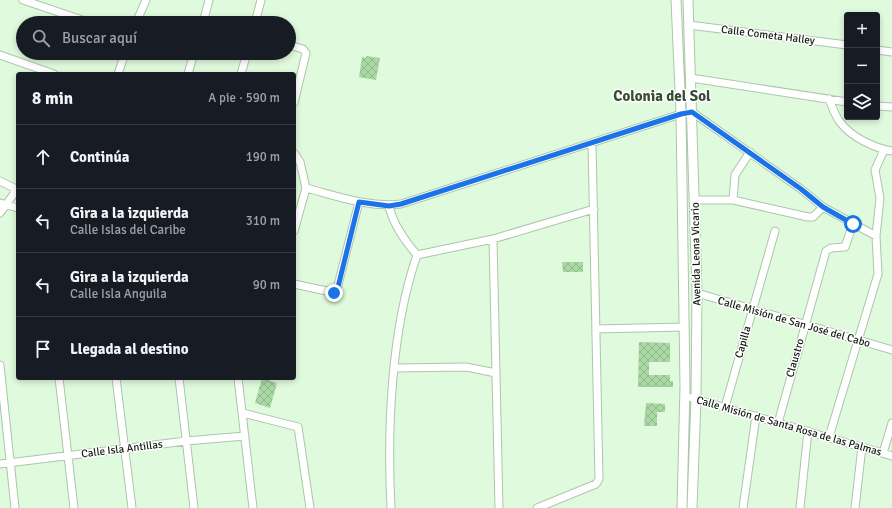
<!DOCTYPE html>
<html lang="es">
<meta charset="utf-8">
<style>
body{margin:0;font-family:Signika,sans-serif;background:#20242c;color:#f1f3f6}
.controls{position:absolute;right:12px;top:12px;display:grid;overflow:hidden;border-radius:4px;box-shadow:0 2px 6px #0003}
.controls button{width:36px;height:36px;display:grid;place-items:center;padding:0;border:0;border-bottom:1px solid #363941;background:#171b24;color:#f1f3f6;font:20px sans-serif}
.stop{position:absolute;width:12px;height:12px;margin:-9px;border:3px solid #1a73e8;border-radius:50%;background:#fff}
.stop.end{background:#1a73e8;border-color:#fff;box-shadow:0 1px 4px #0008}
.list{margin:0;padding:0;list-style:none}
h2{display:flex;justify-content:space-between;align-items:center;height:52px;margin:0;padding:0 16px;font-size:17px}
h2 small{font-size:13px;font-weight:400;color:#9ea1a6}
.list li{display:grid;grid-template-columns:26px 1fr auto;gap:12px;align-items:center;box-sizing:border-box;height:64px;padding:0 16px;border-top:1px solid #363941}
.list b{display:block;font-size:15px;white-space:nowrap}
.list p{margin:0;font-size:13px;white-space:nowrap;color:#9ea1a6}
.list em{font-size:13px;font-style:normal;color:#9ea1a6}
.icon{flex:none;width:22px;height:22px;fill:none;stroke:currentColor;stroke-width:2;stroke-linecap:round;stroke-linejoin:round}
.map{position:relative;flex:none;width:892px;height:508px;overflow:hidden}
.search{position:absolute;background:#171b24;box-shadow:0 2px 6px #0003;left:16px;top:16px;width:280px;height:44px;display:flex;align-items:center;gap:10px;box-sizing:border-box;padding:0 14px;border-radius:22px;color:#9ea1a6;font-size:15px}
.panel{position:absolute;background:#171b24;box-shadow:0 2px 6px #0003;left:16px;top:72px;width:280px;height:308px;border-radius:4px}
.map>svg:first-child{display:block}
.building{fill:url(#building-cross-hatch)}
.lines{fill:none;stroke-linecap:round;stroke-linejoin:round}
.minor-casing{stroke:#adc6aa;stroke-width:9}
.tertiary-casing{stroke:#adc6aa;stroke-width:11}
.minor{stroke:#fff;stroke-width:7}
.tertiary{stroke:#fff;stroke-width:9}
.route{stroke:#1a73e8;stroke-width:5}
.labels{text-anchor:middle;dominant-baseline:central;stroke-width:3;stroke-linejoin:round;paint-order:stroke}
.street-label{font-size:11px;fill:#131c12;stroke:#fff}
.district-label{font-size:15px;font-weight:bold;fill:#374c35;stroke:#fff}
</style>
<div class="map">
<svg width="892" height="508" viewBox="0 0 892 508">
<defs>
<pattern id="building-cross-hatch" width="8" height="8" patternUnits="userSpaceOnUse"><rect width="8" height="8" fill="#a9d8a4"/><path d="M0 0l8 8M0 8l8-8" fill="none" stroke="#91b98c"/></pattern>
</defs>
<rect width="100%" height="100%" fill="#e0fadd"/>
<!-- building -->
<path class="building" d="M366,56l14,2 -4,22 -17,-3 3,-20 4,1z
M562,262h21v10h-20z
M639,342l31,1v19h-21v13h21v6h3v6h-35z
M262,378l15,5 -7,25 -15,-5z
M646,403l19,1v8h-8v14h-13z"/>
<g class="lines">
<!-- minor casing -->
<g class="minor-casing">
<path id="minor" d="M23,0l68,23
M136,23l10,-23
M203,23l6,-23
M255,23l6,-23
M689,25l158,20
M289,45l14,4 3,4 -12,50
M877,50l15,2
M0,55l54,19
M118,74l7,-21
M188,74l6,-21
M241,74l6,-21
M691,78l156,24
M829,99c3,7 6,17 11,23 11,15 34,26 52,29
M877,106l15,1
M294,153l6,9 6,26c31,8 63,20 95,16l280,-90 11,-2 109,77 22,18 -10,10h-5l-75,-17h-38
M0,181l16,8
M733,200l2,-25 15,-23
M0,203l18,5
M389,206c4,19 16,35 28,49
M823,207l53,29
M0,213l18,-25
M294,231l12,-43
M493,239l6,269
M417,255l76,-16 101,-30
M294,284l42,9 23,-91
M697,293l195,57
M596,329l88,-2
M0,365l15,143
M395,368l71,-1 30,6
M59,378l15,130
M116,378l16,130
M179,378l15,130
M238,378l15,130
M685,396l207,60
M725,407l50,-176
M243,413l55,14 12,81
M778,423l48,-172 5,-3 14,-1 8,-23
M829,437l49,-163 -2,-38 4,-38 -5,-28 9,-20
M883,453l9,-30
M0,464l186,-23 59,-5
M391,508c-4,-79 0,-178 26,-253
M537,508l59,-24 3,-5 -7,-336
M743,508l13,-92
M800,508l8,-77
M855,508l7,-61"/>
</g>
<!-- tertiary casing -->
<g class="tertiary-casing">
<path id="tertiary" d="M676,0l5,114 4,272 -3,122
M688,0l9,293 -1,106 -4,109"/>
</g>
<!-- minor -->
<use href="#minor" class="minor"/>
<!-- tertiary -->
<use href="#tertiary" class="tertiary"/>
</g>
<g class="lines">
<!-- route -->
<path class="route" d="M334,293l3,-2 22,-89 30,4 12,-2 280,-90 11,-2 109,77 22,18 30,17"/>
</g>
<g class="labels">
<!-- street labels -->
<g class="street-label">
<text transform="translate(768 35) rotate(7)">Calle Cometa Halley</text>
<text transform="translate(696 254) rotate(-91)">Avenida Leona Vicario</text>
<text transform="translate(794 322) rotate(16)">Calle Misión de San José del Cabo</text>
<text transform="translate(743 342) rotate(-74)">Capilla</text>
<text transform="translate(795 358) rotate(-74)">Claustro</text>
<text transform="translate(789 426) rotate(16)">Calle Misión de Santa Rosa de las Palmas</text>
<text transform="translate(122 449) rotate(-7)">Calle Isla Antillas</text>
</g>
<!-- district labels -->
<g class="district-label">
<text x="662" y="96">Colonia del Sol</text>
</g>
</g>
</svg>
<div class="controls">
<button>+</button>
<button>−</button>
<button><svg class="icon" aria-label="layers" viewBox="0 0 24 24"><path d="M12 4l9 5-9 5-9-5zM3 14l9 5 9-5"/></svg></button>
</div>
<div class="stop" style="left:853px;top:224px"></div>
<div class="stop end" style="left:334px;top:293px"></div>
<div class="search"><svg class="icon" aria-label="search" viewBox="0 0 24 24"><circle cx="10" cy="10" r="6"/><path d="M15 15l6 6"/></svg>Buscar aquí</div>
<section class="panel">
<h2>8 min<small>A pie · 590 m</small></h2>
<ul class="list">
<li><svg class="icon" aria-label="ahead" viewBox="0 0 24 24"><path d="M12 20V5M6 11l6-6 6 6"/></svg><div><b>Continúa</b></div><em>190 m</em></li>
<li><svg class="icon" aria-label="left" viewBox="0 0 24 24"><path d="M17 20v-9H6M10 6l-5 5 5 5"/></svg><div><b>Gira a la izquierda</b><p>Calle Islas del Caribe</p></div><em>310 m</em></li>
<li><svg class="icon" aria-label="left" viewBox="0 0 24 24"><path d="M17 20v-9H6M10 6l-5 5 5 5"/></svg><div><b>Gira a la izquierda</b><p>Calle Isla Anguila</p></div><em>90 m</em></li>
<li><svg class="icon" aria-label="arrive" viewBox="0 0 24 24"><path d="M6 21V4h12l-3 4 3 4H6"/></svg><div><b>Llegada al destino</b></div></li>
</ul>
</section>
</div>
